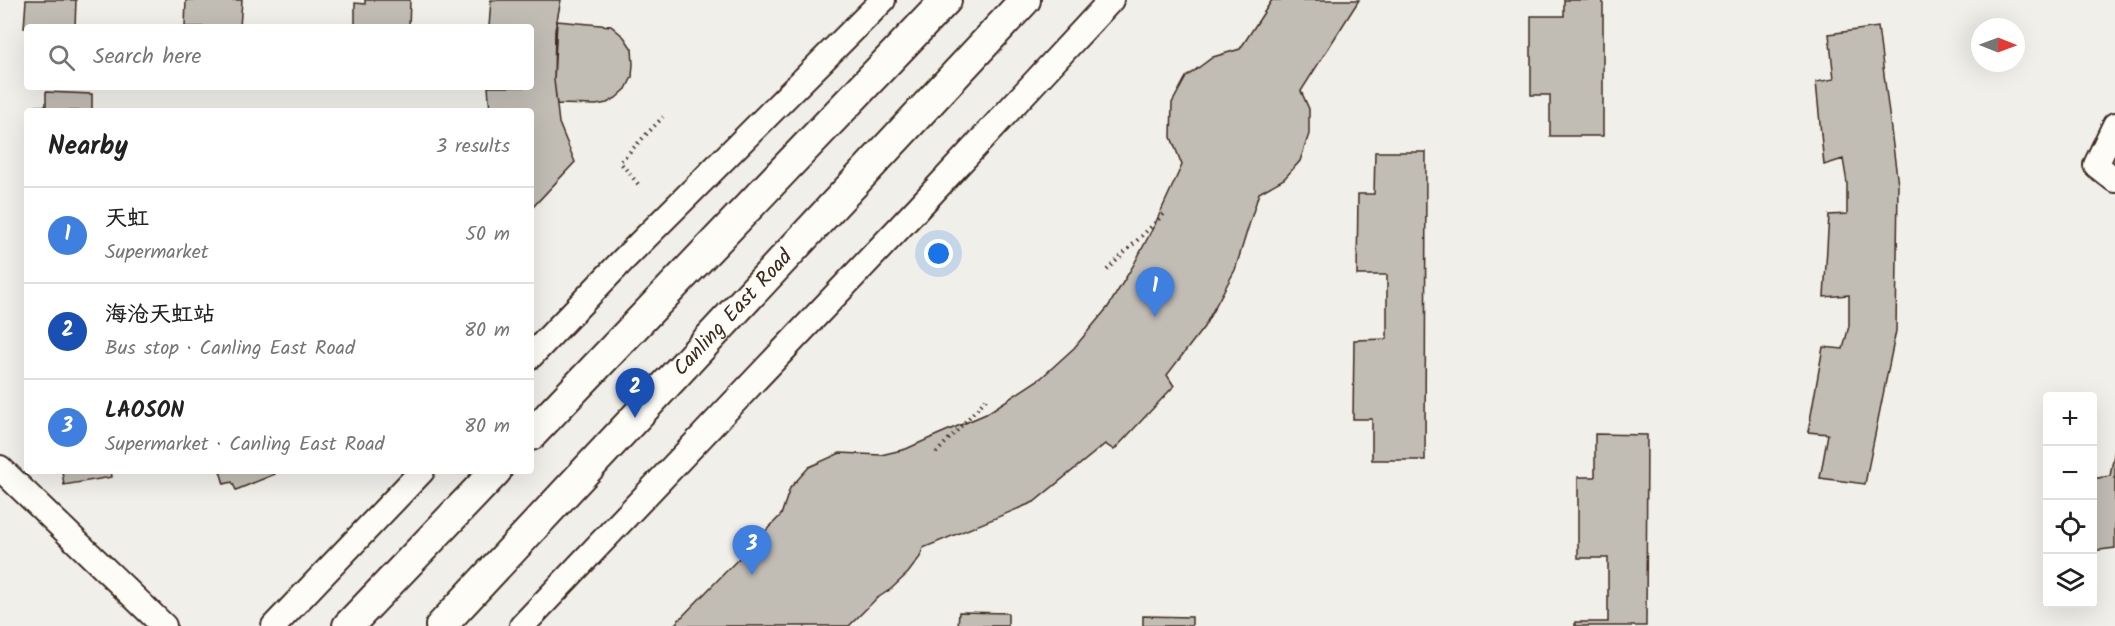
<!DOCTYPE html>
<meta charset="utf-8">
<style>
body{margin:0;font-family:Kalam,"LXGW WenKai TC",sans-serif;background:#f6f6f6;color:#222}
.controls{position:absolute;right:18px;bottom:18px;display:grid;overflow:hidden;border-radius:6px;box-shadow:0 6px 24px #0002}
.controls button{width:54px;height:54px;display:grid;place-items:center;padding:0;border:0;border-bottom:2px solid #e0e0e0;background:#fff;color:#222;font:30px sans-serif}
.compass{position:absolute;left:1971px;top:18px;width:54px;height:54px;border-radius:50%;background:#fff;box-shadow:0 6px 24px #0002;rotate:91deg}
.you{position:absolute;left:939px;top:254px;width:21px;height:21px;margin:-15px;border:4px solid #fff;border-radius:50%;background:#1a73e8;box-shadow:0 0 0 9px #1a73e833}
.badge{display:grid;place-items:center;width:39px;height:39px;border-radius:50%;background:#0b8043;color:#fff;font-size:20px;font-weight:700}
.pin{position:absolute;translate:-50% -50px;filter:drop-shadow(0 2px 3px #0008)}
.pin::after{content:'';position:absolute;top:32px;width:21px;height:18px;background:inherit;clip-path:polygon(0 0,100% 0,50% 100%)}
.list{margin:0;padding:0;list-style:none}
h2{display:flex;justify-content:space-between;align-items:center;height:78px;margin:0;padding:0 24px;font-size:26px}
h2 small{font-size:20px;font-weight:400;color:#767676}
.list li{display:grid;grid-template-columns:39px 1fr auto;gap:18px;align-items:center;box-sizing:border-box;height:96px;padding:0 24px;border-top:2px solid #e0e0e0}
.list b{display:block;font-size:22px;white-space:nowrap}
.list p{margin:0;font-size:20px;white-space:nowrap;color:#767676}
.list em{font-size:20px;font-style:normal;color:#767676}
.icon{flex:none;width:33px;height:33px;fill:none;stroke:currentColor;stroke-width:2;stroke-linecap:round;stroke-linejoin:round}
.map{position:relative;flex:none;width:2115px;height:626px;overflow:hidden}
.search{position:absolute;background:#fff;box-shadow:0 6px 24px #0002;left:24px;top:24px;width:510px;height:66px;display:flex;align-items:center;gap:15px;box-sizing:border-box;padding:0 21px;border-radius:6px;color:#767676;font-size:22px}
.panel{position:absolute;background:#fff;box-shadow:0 6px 24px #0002;left:24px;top:108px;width:510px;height:366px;border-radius:6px}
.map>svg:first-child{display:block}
.building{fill:#c1bcb4;stroke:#3b2a1e;stroke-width:1.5}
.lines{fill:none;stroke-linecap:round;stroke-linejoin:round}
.minor-casing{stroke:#3b2a1e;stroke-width:28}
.tertiary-casing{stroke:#3b2a1e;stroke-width:34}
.path{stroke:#3b2a1e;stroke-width:4;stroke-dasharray:1.5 4.5;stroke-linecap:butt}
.minor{stroke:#fdfcf7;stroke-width:24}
.tertiary{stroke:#fdfcf7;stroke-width:30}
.labels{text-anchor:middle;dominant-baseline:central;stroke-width:6;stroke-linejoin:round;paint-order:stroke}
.street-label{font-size:21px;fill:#3b2a1e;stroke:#fdfcf7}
</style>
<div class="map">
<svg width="2115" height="626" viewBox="0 0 2115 626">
<rect width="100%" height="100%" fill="#f1efea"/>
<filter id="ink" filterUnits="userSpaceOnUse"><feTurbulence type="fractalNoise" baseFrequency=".0167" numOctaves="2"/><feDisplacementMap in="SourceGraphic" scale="12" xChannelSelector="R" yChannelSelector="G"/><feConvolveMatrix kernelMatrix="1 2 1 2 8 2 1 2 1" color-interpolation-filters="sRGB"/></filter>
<g filter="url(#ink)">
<!-- building -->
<path class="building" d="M26,0h50l-1,27 -51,1z
M186,0h56l-2,27h-55z
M365,0h45l-1,27h-54v-24l10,1z
M491,0h70l-6,30 -1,50 5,43 16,39 -44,47v-98h-41l-2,-24h43v-60h-42z
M1272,0h87l-58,91 8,18v25l-9,27 -16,18 -25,14 -24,77 -31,57 -37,48 7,11 -60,64 -9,-6 -71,58 -111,46 -3,9 -12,16 -17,16 -15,10 -27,27h-176l108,-111 9,-27 19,-21 31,-14 41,2 25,-6 31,-14 49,-21 55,-36 33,-30 34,-41 25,-41 22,-42 27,-59 -11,-28 1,-34 14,-26 27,-20 27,-8z
M1564,0h39v136h-53v-41h-19v-79h33z
M557,21l54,5 13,11 8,12 1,15 -1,13 -6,12 -10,9 -9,5 -11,2 -39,-1 -3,-24z
M1878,27l20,158 -2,146 -31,153 -45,-6 8,-44 -20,-2 15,-85 20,2 6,-23v-31l-25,2 5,-82 18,-1v-31l-4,-24 -19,6 -8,-83 18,-3 -5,-45z
M46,92l46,2v17h-55v-5h9z
M1375,152h51l-1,308h-53v-41h-19l1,-79 33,-1v-64h-30l1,-81h16z
M1595,434l52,1 -1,191h-71v-4h33v-64h-30v-81h17z
M2115,449v99l-23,3v-72l18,-3z
M62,471h49l1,6 -48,8z
M220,471h54l1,3 -39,16 -4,-8 -8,2z
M959,612l49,1v13h-50z
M1143,616l49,1v9h-49z"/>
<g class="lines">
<!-- minor casing -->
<g class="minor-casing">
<path id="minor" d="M2115,125l-19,40 19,15
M531,356l91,-95 261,-261
M0,468l164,158
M274,626l148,-155
M522,626l398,-420 191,-206"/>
</g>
<!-- tertiary casing -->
<g class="tertiary-casing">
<g id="tertiary">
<path d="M531,435l415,-435"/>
<path d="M348,626l148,-155"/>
<path id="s1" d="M441,626l584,-626"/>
</g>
</g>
<!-- path -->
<path class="path" d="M638,184l-18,-22 43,-45
M1107,270l57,-56
M936,453l53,-57"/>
<!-- minor -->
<use href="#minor" class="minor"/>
<!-- tertiary -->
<use href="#tertiary" class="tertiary"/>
</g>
</g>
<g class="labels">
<!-- street labels -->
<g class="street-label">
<text stroke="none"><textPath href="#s1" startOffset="428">Canling East Road</textPath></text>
</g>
</g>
</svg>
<div class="controls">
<button>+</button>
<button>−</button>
<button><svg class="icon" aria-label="locate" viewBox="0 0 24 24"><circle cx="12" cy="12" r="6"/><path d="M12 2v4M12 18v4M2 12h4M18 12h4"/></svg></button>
<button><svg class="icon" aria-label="layers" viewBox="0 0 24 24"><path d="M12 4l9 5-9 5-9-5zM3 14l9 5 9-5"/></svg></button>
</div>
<svg class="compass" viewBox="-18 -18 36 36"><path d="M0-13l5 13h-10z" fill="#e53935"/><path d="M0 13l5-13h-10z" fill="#767676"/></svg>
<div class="you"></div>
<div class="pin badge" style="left:1155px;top:317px;background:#3f7fe0">1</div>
<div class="pin badge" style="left:635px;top:418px;background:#1a4fb4">2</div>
<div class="pin badge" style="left:752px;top:575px;background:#3f7fe0">3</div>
<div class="search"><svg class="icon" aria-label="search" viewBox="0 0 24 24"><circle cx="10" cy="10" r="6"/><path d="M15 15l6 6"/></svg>Search here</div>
<section class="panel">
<h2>Nearby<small>3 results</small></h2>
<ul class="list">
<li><span class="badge" style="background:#3f7fe0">1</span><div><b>天虹</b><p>Supermarket</p></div><em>50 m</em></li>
<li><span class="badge" style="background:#1a4fb4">2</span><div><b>海沧天虹站</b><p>Bus stop · Canling East Road</p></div><em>80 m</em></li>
<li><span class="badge" style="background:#3f7fe0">3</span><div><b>LAOSON</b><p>Supermarket · Canling East Road</p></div><em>80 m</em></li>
</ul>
</section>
</div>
